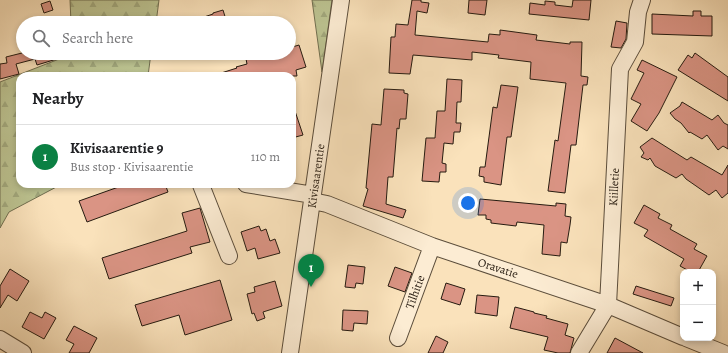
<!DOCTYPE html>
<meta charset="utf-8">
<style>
body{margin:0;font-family:Alegreya,serif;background:#f6f6f6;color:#202124}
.controls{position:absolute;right:12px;bottom:12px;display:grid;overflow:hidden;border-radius:8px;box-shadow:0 2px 6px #0003}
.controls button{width:36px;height:36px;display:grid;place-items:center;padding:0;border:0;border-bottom:1px solid #e0e0e0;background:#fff;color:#202124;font:20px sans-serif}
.you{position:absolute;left:468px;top:203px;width:14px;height:14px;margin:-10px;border:3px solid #fff;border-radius:50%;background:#1a73e8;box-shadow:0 0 0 6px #1a73e833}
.badge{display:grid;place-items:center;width:26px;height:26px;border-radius:50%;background:#0b8043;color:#fff;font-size:13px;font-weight:700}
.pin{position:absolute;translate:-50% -33px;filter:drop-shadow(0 1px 2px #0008)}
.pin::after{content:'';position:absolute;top:21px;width:14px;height:12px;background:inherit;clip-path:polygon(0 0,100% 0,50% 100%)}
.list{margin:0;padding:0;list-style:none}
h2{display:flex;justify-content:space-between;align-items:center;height:52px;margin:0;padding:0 16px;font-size:17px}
h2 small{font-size:13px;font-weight:400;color:#757577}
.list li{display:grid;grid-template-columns:26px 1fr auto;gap:12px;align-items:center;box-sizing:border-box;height:64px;padding:0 16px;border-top:1px solid #e0e0e0}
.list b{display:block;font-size:15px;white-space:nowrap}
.list p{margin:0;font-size:13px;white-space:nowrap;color:#757577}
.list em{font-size:13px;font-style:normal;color:#757577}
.icon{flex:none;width:22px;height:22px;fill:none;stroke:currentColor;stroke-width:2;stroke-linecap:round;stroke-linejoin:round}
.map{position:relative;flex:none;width:728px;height:353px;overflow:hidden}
.search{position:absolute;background:#fff;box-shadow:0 2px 6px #0003;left:16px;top:16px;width:280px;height:44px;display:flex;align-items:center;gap:10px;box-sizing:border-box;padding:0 14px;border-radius:22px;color:#757577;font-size:15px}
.panel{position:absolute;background:#fff;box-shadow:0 2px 6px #0003;left:16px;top:72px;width:280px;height:116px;border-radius:12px}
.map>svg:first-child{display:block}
.forest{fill:url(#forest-firs);stroke:#716f50}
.building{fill:#da9484;stroke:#261b10}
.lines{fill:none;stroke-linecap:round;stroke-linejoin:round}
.minor-casing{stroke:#5b4d3b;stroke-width:18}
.minor{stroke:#fcecd3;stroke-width:16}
.labels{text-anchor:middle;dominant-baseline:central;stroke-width:4;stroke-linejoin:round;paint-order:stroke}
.street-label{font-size:12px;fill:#261b10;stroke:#fcecd3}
</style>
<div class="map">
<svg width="728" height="353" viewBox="0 0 728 353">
<defs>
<pattern id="forest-firs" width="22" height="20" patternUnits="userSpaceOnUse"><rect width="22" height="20" fill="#bcc391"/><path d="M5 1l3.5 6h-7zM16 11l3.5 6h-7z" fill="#a1a77c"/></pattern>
</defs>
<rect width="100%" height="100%" fill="#fae2bb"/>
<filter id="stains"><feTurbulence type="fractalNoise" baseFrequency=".005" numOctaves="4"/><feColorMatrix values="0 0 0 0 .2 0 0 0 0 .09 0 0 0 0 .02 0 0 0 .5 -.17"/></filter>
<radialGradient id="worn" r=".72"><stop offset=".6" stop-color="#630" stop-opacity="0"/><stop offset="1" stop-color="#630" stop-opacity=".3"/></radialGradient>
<!-- forest -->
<path class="forest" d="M70,0h89l-3,23h-85z
M312,0h20l-10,72z
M73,53h78l-3,23h-128v108h42l-53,28 -9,16v-146l72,-28z"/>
<!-- building -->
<path class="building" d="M412,0h9v2l8,1 -2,10 -10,-2 -2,24 73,7 1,-8 11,1v-5l37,5 -1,5 34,4v-2h12l-1,34 7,1 -1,8h-4l-7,60h-5l-6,48 -17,-2 7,-51 3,1 8,-58 -36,-4 1,-17 -33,-4 1,-3 -27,-3v8l-59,-5 -3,19 -21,-1 2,-36h4l1,-13 12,1z
M469,0h18l-2,15 -17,-2z
M573,0h18l-2,20 -60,-6 1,-11 15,2v-4l10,1v3l17,2z
M50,1l3,9 -9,3 -3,-9z
M223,10l4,13h-35v-2l21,-7v-1z
M693,11h8v5h11v20l-60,-2v-20l41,2z
M616,21l11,2 -1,16 -5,9 -10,-1z
M299,45l7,22 -10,3 1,6h-79v-2l19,-6 -1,-1 11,-3 -1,-5 27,-6h16v-5z
M22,53h47l1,2 -33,10 -2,-6 -19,5 3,10 -19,5v-15l7,-1 -1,-6z
M695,53l33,24v24l-50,-31 10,-15 4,3z
M642,60l35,17 -18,36 -12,18 -16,-10 10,-17 -10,-5 13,-26 -7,-3z
M447,79l15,1 -1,22h-4l-1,21h5l-1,9h-6l-1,12 -9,-1 -2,20 4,1v8h-6l-1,10 -17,-1 4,-43h9l2,-27h8z
M501,85l17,2 -7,50h-4l-6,48 -17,-3v-5l-5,-1 1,-9h5l8,-60 4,1z
M384,89l20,1v3l4,1 -2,25h-6l-1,10 -2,-1 -4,49h-5l-2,27 20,6 -3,8 -40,-12 5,-17 -2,-1 6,-64 9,1z
M682,102l30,18 6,-5 6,8 4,2v24l-5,-3 -5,4 -11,-15 -5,4 -12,-7 -1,1 -8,-10 -6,-4 -5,-6 10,-7z
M292,108h2l9,27 -11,3z
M652,138l35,22 4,-3 31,18 6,-10v28l-6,5 -6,-8 -7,5 -23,-16 -4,-5 -6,4 -21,-12 -5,-8 -2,2 -7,-3 3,-4 -4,-6z
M127,184h38l3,8 -81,30 -8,-21z
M480,199l76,7v-3l10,1 -1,12 6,1 -1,8 -3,18 -6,-1 -1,14 -18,-2 2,-29 -27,-3 -1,4 -25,-3v-3l-5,-1v-4h-8z
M644,205l16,9 -2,4 14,7 -2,4 27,15 -3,5 13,7 -9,16h-7l-11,-6 4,-7 -40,-23 4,-6 -14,-7z
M200,208l10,34 -20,5 2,6 -83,26 -7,-21 85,-27 -5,-18z
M259,226l2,5 5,-2 4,12 5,-2 5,14 -22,6 -3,-11 -8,3 -6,-19z
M348,265l17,2 -2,17 -7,-1 -1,5 -10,-1z
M395,267l17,6 -7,19 -17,-6z
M10,269l19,12 -12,20 -9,-6 -8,13v-22z
M220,280l12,40 -47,15 -6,-20 -37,11 -7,-21z
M275,281l7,25 -19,6 2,6 -8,3 -3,-8 -2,1 -5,-20 8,-2 -1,-5z
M446,283l19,6 -5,16 -19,-6z
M636,286l38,12 -3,8 -38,-12z
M477,295l22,2 -2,19 -22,-3z
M515,307l19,5v1l13,3 -1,2 22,6 -3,11 9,3 -4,15h-12l-14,-3 4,-13 -38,-9z
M343,310l25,1 -1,13 -13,-1 -1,8 -11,-1z
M30,312l12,6 3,-6 11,6 -12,21 -22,-12z
M74,326l23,12 -8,15h-20l5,-9 -8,-4z
M436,336l12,6 -5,11h-15z
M615,338l28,15h-36z"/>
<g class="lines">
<!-- minor casing -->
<g class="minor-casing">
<path id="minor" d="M246,184l67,11
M201,185l28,71
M312,201l15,3 105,42 176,59 75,32
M398,338l34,-92
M686,338l37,15
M0,339l23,14
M290,353l51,-353
M579,353l29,-48 12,-236 15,-27 3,-30 4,-12"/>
</g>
<!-- minor -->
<use href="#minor" class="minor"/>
</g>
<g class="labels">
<!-- street labels -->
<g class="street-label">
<text transform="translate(316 176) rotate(-82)">Kivisaarentie</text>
<text transform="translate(614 187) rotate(-87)">Kiilletie</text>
<text transform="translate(498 268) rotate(18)">Oravatie</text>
<text transform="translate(415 292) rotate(-70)">Tilhitie</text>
</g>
</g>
<rect width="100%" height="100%" filter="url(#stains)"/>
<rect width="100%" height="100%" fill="url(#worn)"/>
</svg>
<div class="controls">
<button>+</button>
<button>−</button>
</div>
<div class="you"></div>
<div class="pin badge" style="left:311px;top:287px">1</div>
<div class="search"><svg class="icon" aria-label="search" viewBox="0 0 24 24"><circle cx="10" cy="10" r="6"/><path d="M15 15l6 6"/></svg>Search here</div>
<section class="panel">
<h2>Nearby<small></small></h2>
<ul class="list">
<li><span class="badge">1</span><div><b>Kivisaarentie 9</b><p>Bus stop · Kivisaarentie</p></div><em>110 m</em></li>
</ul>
</section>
</div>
